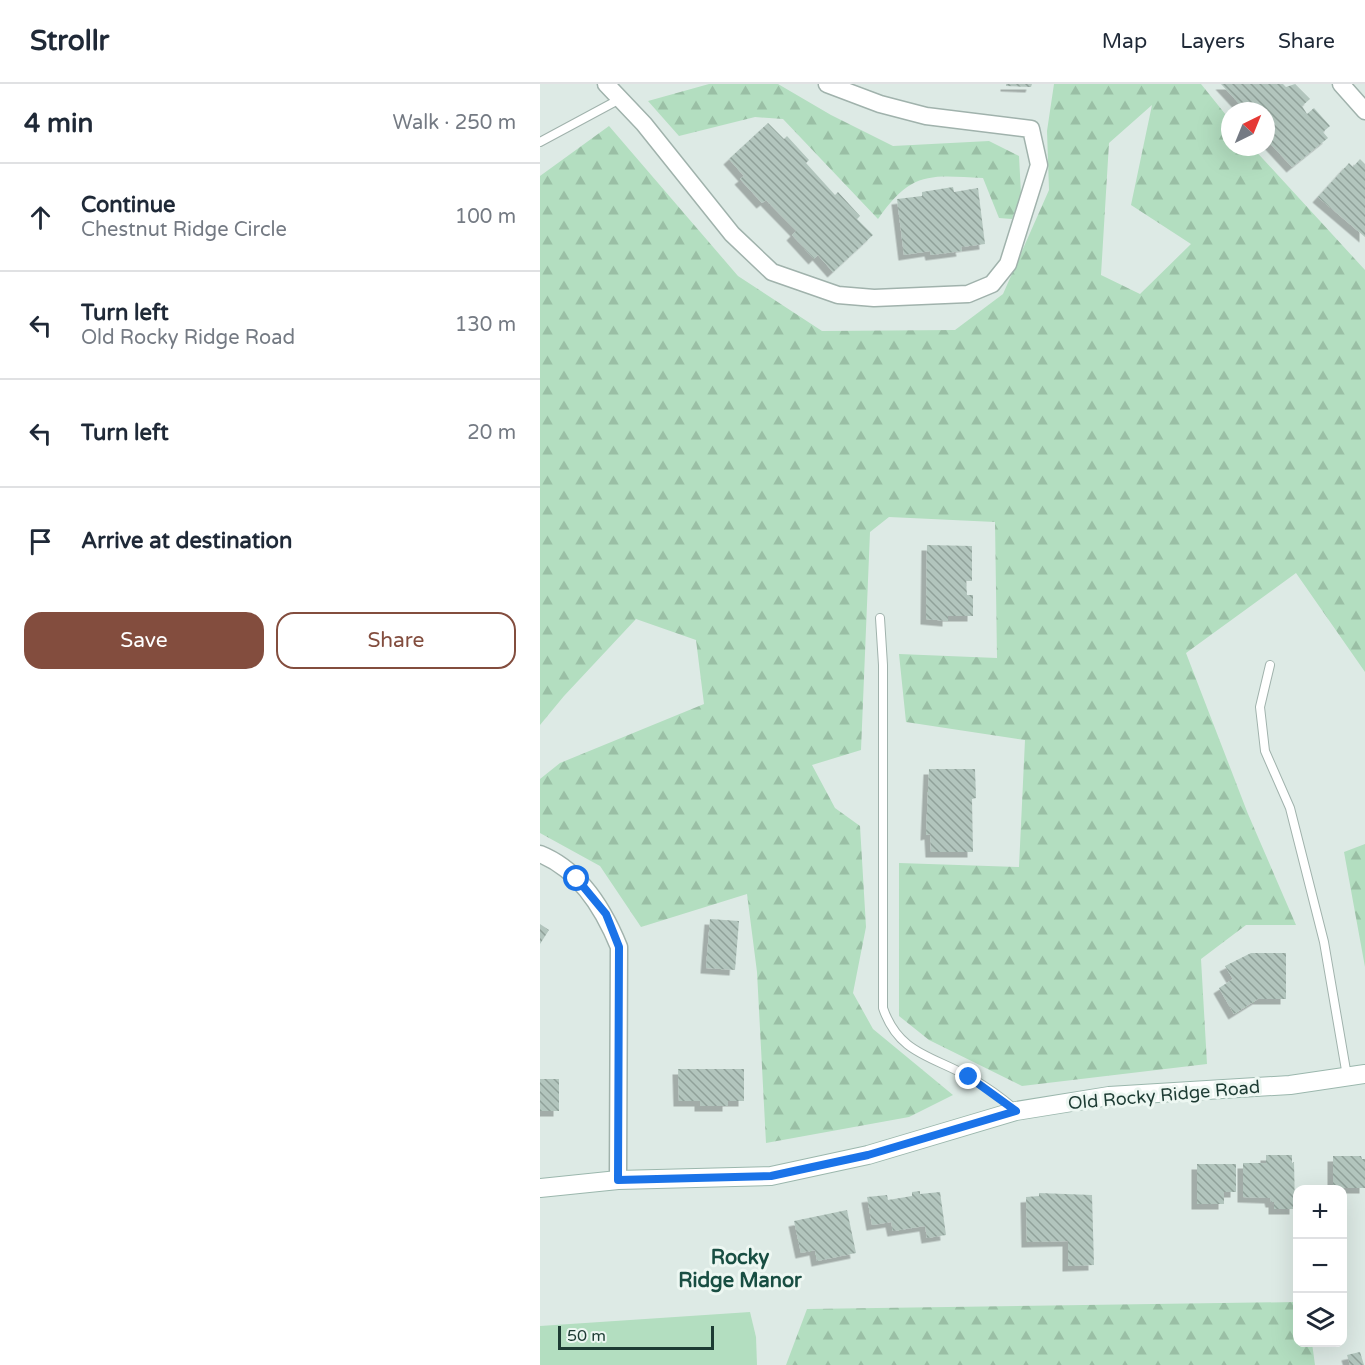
<!DOCTYPE html>
<meta charset="utf-8">
<style>
body{margin:0;font-family:"Varela Round",sans-serif;background:#f6f6f7;color:#1f2937}
.controls{position:absolute;right:18px;bottom:18px;display:grid;overflow:hidden;border-radius:12px;box-shadow:0 6px 24px #0002}
.controls button{width:54px;height:54px;display:grid;place-items:center;padding:0;border:0;border-bottom:2px solid #e0e1e3;background:#fff;color:#1f2937;font:30px sans-serif}
.compass{position:absolute;left:681px;top:18px;width:54px;height:54px;border-radius:50%;background:#fff;box-shadow:0 6px 24px #0002;rotate:43deg}
.scale{position:absolute;left:18px;bottom:15px;width:156px;box-sizing:border-box;padding-left:6px;border:3px solid #1d3b33;border-top:0;font-size:16px;line-height:21px;white-space:nowrap;color:#1d3b33;-webkit-text-stroke:4px #edf7f2;paint-order:stroke}
.stop{position:absolute;width:18px;height:18px;margin:-14px;border:4px solid #1a73e8;border-radius:50%;background:#fff}
.stop.end{background:#1a73e8;border-color:#fff;box-shadow:0 2px 6px #0008}
.list{margin:0;padding:0;list-style:none}
h2{display:flex;justify-content:space-between;align-items:center;height:78px;margin:0;padding:0 24px;font-size:26px}
h2 small{font-size:20px;font-weight:400;color:#747a83}
.list li{display:grid;grid-template-columns:39px 1fr auto;gap:18px;align-items:center;box-sizing:border-box;height:108px;padding:0 24px;border-top:2px solid #e0e1e3}
.list b{display:block;font-size:22px;white-space:nowrap}
.list p{margin:0;font-size:20px;white-space:nowrap;color:#747a83}
.list em{font-size:20px;font-style:normal;color:#747a83}
.actions{display:flex;gap:12px;padding:18px 24px}
.actions a{flex:1;padding:14px 0;border:2px solid #834d3e;border-radius:18px;text-align:center;font-size:21px;color:#834d3e}
.actions .main{background:#834d3e;color:#fff}
.icon{flex:none;width:33px;height:33px;fill:none;stroke:currentColor;stroke-width:2;stroke-linecap:round;stroke-linejoin:round}
.map{position:relative;flex:none;width:825px;height:1281px;overflow:hidden}
header{display:flex;align-items:center;gap:36px;box-sizing:border-box;height:84px;padding:0 30px;background:#fff;border-bottom:2px solid #e0e1e3}
header strong{font-size:28px}
nav{display:flex;gap:33px;margin-inline-start:auto;font-size:21px}
main{display:flex}
aside{flex:1;background:#fff}
.map>svg:first-child{display:block}
.forest{fill:url(#forest-firs);fill-rule:evenodd}
.pitch{fill:#b3dec0}
.building{fill:url(#building-back-hatch);filter:url(#shadow)}
.lines{fill:none;stroke-linecap:round;stroke-linejoin:round}
.lane-casing{stroke:#a0b2ac;stroke-width:10}
.street-casing{stroke:#a0b2ac;stroke-width:19}
.secondary-casing{stroke:#9bb7ad;stroke-width:20}
.lane{stroke:#fff;stroke-width:8}
.street{stroke:#fff;stroke-width:16}
.secondary{stroke:#fff;stroke-width:18}
.route{stroke:#1a73e8;stroke-width:8}
.labels{text-anchor:middle;dominant-baseline:central;stroke-width:6;stroke-linejoin:round;paint-order:stroke}
.street-label{font-size:18px;fill:#1d3b33;stroke:#edf7f2}
.neighbourhood-label{font-size:20px;font-weight:bold;fill:#184e42;stroke:#edf7f2}
</style>
<header>
<strong>Strollr</strong>
<nav><a>Map</a><a>Layers</a><a>Share</a></nav>
</header>
<main>
<aside>
<h2>4 min<small>Walk · 250 m</small></h2>
<ul class="list">
<li><svg class="icon" aria-label="ahead" viewBox="0 0 24 24"><path d="M12 20V5M6 11l6-6 6 6"/></svg><div><b>Continue</b><p>Chestnut Ridge Circle</p></div><em>100 m</em></li>
<li><svg class="icon" aria-label="left" viewBox="0 0 24 24"><path d="M17 20v-9H6M10 6l-5 5 5 5"/></svg><div><b>Turn left</b><p>Old Rocky Ridge Road</p></div><em>130 m</em></li>
<li><svg class="icon" aria-label="left" viewBox="0 0 24 24"><path d="M17 20v-9H6M10 6l-5 5 5 5"/></svg><div><b>Turn left</b></div><em>20 m</em></li>
<li><svg class="icon" aria-label="arrive" viewBox="0 0 24 24"><path d="M6 21V4h12l-3 4 3 4H6"/></svg><div><b>Arrive at destination</b></div></li>
</ul>
<div class="actions"><a class="main">Save</a><a>Share</a></div>
</aside>
<div class="map">
<svg width="825" height="1281" viewBox="0 0 825 1281">
<defs>
<pattern id="forest-firs" width="22" height="20" patternUnits="userSpaceOnUse" patternTransform="scale(1.5)"><rect width="22" height="20" fill="#b3dec0"/><path d="M5 1l3.5 6h-7zM16 11l3.5 6h-7z" fill="#9abfa5"/></pattern>
<pattern id="building-back-hatch" width="6" height="6" patternUnits="userSpaceOnUse" patternTransform="scale(1.5)"><rect width="6" height="6" fill="#b2c5bd"/><path d="M-1 5l2 2M0 0l6 6M5-1l2 2" fill="none" stroke="#90a19a"/></pattern>
<filter id="shadow"><feDropShadow dx="-5.5" dy="5.5" stdDeviation="0" flood-color="#0004"/></filter>
</defs>
<rect width="100%" height="100%" fill="#ddeae5"/>
<!-- forest -->
<path class="forest" d="M169,0h69l53,31 62,31 96,-5 30,15 2,38 -9,25 -13,-1 -16,-40c-54,-3 -72,-7 -105,41l-95,-100 -28,-2 -76,19 -31,-35z
M514,0h147l29,36v27h22l113,123v402l-69,-99 -110,80 62,161 48,111h-50l-45,34 6,105 -185,22 -93,-46 -30,-24v-153l120,4 6,-127 -119,-18 -7,-68 98,4 -2,-136 -106,-5 -19,15 -9,218 -49,15 23,43 25,18 6,101 -13,66 20,36 80,66 -44,22 -143,26 -9,-171 -10,-78 -106,33 -41,-61 -60,-33v-54l20,-16 144,-59 -8,-64 -60,-21 -72,77 -24,29v-549l69,-50 129,150 84,55 133,-1 48,-36 46,-104 -2,-59zM612,21l-21,100 60,39 -51,50 -39,-19 8,-132z
M825,760v123l-21,-115z
M757,1218l1,40 14,1 3,22h-529l21,-56z"/>
<!-- pitch -->
<path class="pitch" d="M210,1228l6,25 1,28h-217v-39z"/>
<!-- building -->
<path class="building" d="M466,0h26l-1,3 -25,-1z
M681,0h62l3,3 9,-3 15,15 -8,7 5,8 7,-6 16,18 -7,6 5,6 -36,29 -25,-27 -1,-29h-20z
M228,39l16,16 3,-3 22,24 -3,3 29,32 3,-3 22,24 -3,3 16,16 -40,37 -15,-17 -4,4 -22,-24 4,-4 -30,-31 -4,3 -22,-24 4,-3 -15,-17z
M820,75l5,5v73l-47,-40 31,-34 4,4z
M413,103l1,5 24,-4 7,56 -24,3 1,4 -31,4 -1,-4 -26,4 -7,-56 25,-3v-4z
M387,461l45,1v35h-6l1,14h6v21h-25v5l-22,-2z
M389,685h46l1,29 -4,1 1,53h-42l-1,-18 -4,1z
M170,835l29,2 -4,49 -29,-2z
M0,840l9,6 -9,14z
M711,869h35v46h-28l-24,15 -15,-26 14,-9 -8,-13z
M138,985h66v32h-16v5h-28v-5h-21z
M0,995h19v32h-19z
M726,1071h26v8l2,-1 1,47h-21v-7h-3l-1,-4 -27,-1v-34h23z
M793,1072h28l1,3h3v29h-32z
M657,1080h39v28h-12v12h-27z
M380,1107v3l20,-2 6,43 -19,3 -2,-12 -32,5 -2,-9 -19,3 -5,-28 20,-2 1,5 24,-4v-4z
M499,1109l53,2 2,70 -26,1v-25l-41,1 -1,-45 13,-1z
M307,1126l9,43 -39,8 -2,-11 -14,3 -7,-32z
M820,1268l4,13h-14l-3,-10z"/>
<g class="lines">
<!-- lane casing -->
<g class="lane-casing">
<path id="lane" d="M0,58l80,-43
M340,534l3,47v343c16,47 51,48 88,70 16,9 31,20 45,32
M730,581l-10,42 5,44 25,57 34,134 23,134"/>
</g>
<!-- street casing -->
<g class="street-casing">
<path id="street" d="M66,0l38,40 88,110 40,38 66,23 36,3 94,-4 24,-10 16,-20 31,-99 -8,-36 -105,-13 -46,-12 -53,-20
M801,0l24,27
M0,770c40,16 64,56 79,93l-1,233"/>
</g>
<!-- secondary casing -->
<g class="secondary-casing">
<path id="secondary" d="M0,1104l78,-8 153,-4 97,-21 148,-44 93,-15 181,-11 75,-11"/>
</g>
<!-- lane -->
<use href="#lane" class="lane"/>
<!-- street -->
<use href="#street" class="street"/>
<!-- secondary -->
<use href="#secondary" class="secondary"/>
</g>
<g class="lines">
<!-- route -->
<path class="route" d="M37,795l29,35 13,33 -1,233 153,-4 97,-21 148,-44 -47,-34"/>
</g>
<g class="labels">
<!-- street labels -->
<g class="street-label">
<text transform="translate(624 1011) rotate(-5)">Old Rocky Ridge Road</text>
</g>
<!-- neighbourhood labels -->
<g class="neighbourhood-label">
<text x="200" y="1174">Rocky<tspan x="200" dy="23">Ridge Manor</tspan></text>
</g>
</g>
</svg>
<div class="controls">
<button>+</button>
<button>−</button>
<button><svg class="icon" aria-label="layers" viewBox="0 0 24 24"><path d="M12 4l9 5-9 5-9-5zM3 14l9 5 9-5"/></svg></button>
</div>
<svg class="compass" viewBox="-18 -18 36 36"><path d="M0-13l5 13h-10z" fill="#e53935"/><path d="M0 13l5-13h-10z" fill="#747a83"/></svg>
<div class="scale">50 m</div>
<div class="stop" style="left:37px;top:795px"></div>
<div class="stop end" style="left:429px;top:993px"></div>
</div>
</main>
